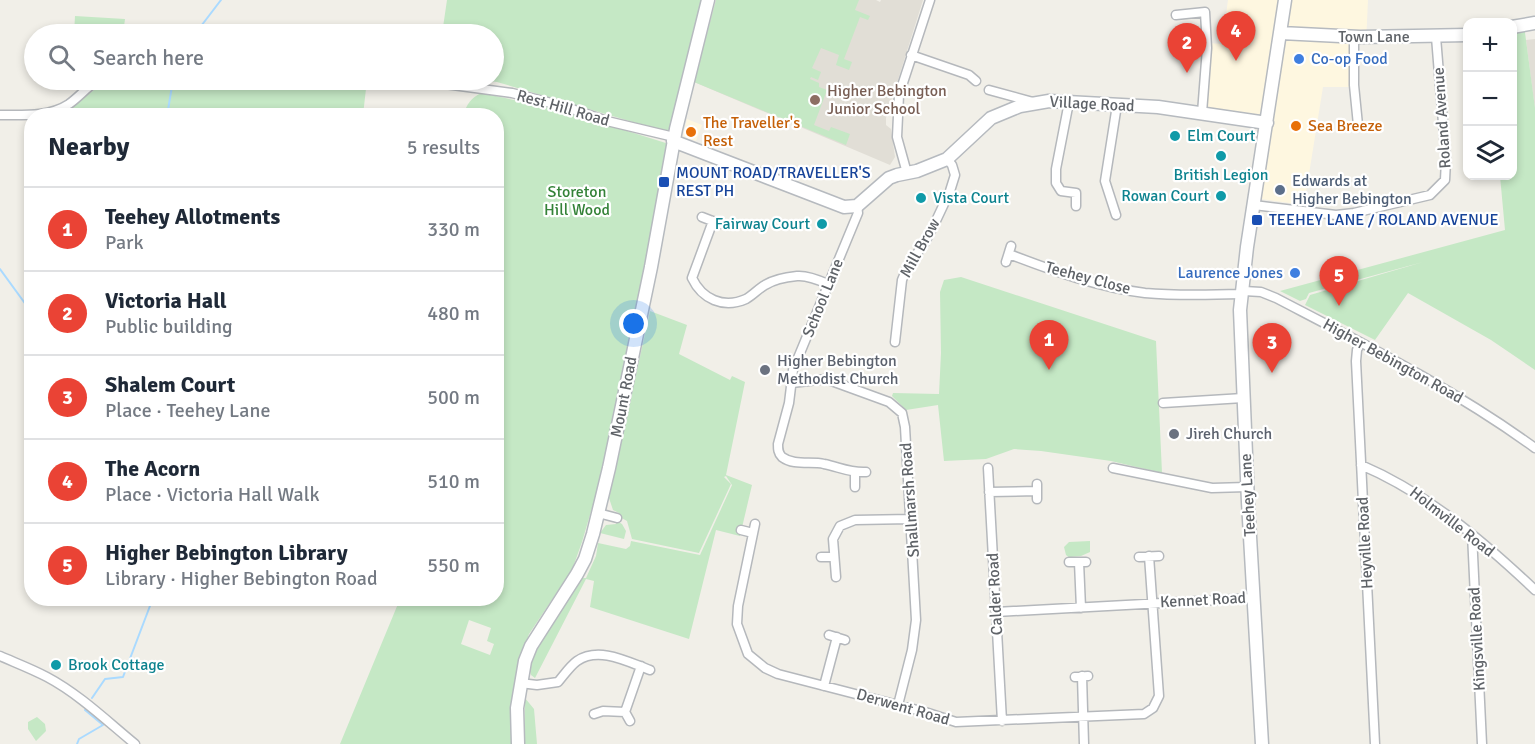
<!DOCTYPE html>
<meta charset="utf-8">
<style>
body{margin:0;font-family:Signika,sans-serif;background:#f6f6f7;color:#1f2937}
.controls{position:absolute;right:18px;top:18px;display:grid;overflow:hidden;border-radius:12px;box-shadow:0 3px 9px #0003}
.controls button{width:54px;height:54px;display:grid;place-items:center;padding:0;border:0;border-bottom:2px solid #e0e1e3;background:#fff;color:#1f2937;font:30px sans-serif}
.you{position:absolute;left:634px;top:324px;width:21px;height:21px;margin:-15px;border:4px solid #fff;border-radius:50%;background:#1a73e8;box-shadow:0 0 0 9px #1a73e833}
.badge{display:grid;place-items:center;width:39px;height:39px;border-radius:50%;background:#ea4335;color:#fff;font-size:20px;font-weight:700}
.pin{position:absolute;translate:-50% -50px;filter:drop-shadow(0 2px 3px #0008)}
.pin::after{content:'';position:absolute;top:32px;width:21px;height:18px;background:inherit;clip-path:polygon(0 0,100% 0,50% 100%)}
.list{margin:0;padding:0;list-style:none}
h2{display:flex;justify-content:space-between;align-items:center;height:78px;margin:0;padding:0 24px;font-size:26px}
h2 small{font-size:20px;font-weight:400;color:#747a83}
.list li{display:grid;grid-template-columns:39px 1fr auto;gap:18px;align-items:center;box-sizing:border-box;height:84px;padding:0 24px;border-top:2px solid #e0e1e3}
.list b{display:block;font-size:22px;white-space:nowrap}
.list p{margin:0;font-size:20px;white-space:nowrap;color:#747a83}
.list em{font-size:20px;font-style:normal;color:#747a83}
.icon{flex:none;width:33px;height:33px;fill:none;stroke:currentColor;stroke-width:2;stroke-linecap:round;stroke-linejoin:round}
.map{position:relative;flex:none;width:1535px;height:744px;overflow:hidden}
.search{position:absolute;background:#fff;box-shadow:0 3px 9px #0003;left:24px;top:24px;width:480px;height:66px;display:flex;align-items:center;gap:15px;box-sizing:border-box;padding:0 21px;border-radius:33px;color:#747a83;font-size:22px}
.panel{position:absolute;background:#fff;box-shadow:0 3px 9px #0003;left:24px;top:108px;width:480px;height:498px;border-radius:24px}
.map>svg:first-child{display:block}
.commercial{fill:#fef7e0}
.education{fill:#e1ded6}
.green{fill:#c5e8c5;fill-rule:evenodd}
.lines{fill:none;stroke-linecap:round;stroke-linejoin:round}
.stream{stroke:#aadaff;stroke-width:2}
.street-casing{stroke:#b5b8bc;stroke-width:11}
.secondary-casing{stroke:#b6babf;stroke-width:15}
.street{stroke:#fff;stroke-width:8}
.secondary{stroke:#fff;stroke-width:12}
.shop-dot{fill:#3f7fe0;stroke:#fff;stroke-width:2}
.education-dot{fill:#8d6e63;stroke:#fff;stroke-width:2}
.food-dot{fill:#e8710a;stroke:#fff;stroke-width:2}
.culture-dot{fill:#0f9aa8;stroke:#fff;stroke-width:2}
.transit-dot{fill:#1a4fb4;stroke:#fff;stroke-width:2}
.service-dot{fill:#5c6f8a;stroke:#fff;stroke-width:2}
.worship-dot{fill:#6b7280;stroke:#fff;stroke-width:2}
.labels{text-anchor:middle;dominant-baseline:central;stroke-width:4.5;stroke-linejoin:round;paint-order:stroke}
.street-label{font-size:16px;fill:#5f6368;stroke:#fff}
.shop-label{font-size:16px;fill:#366cbe;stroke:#fff;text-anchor:start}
.education-label{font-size:16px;fill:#785e54;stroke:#fff;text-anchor:start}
.food-label{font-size:16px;fill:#c56008;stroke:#fff;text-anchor:start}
.culture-label{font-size:16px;fill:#0d838f;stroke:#fff;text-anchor:start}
.transit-label{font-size:16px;fill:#164399;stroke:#fff;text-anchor:start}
.service-label{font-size:16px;fill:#4e5e75;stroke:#fff;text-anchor:start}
.park-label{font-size:16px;fill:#348238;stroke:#fff}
.worship-label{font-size:16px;fill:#5b616d;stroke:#fff;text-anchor:start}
</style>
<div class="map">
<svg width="1535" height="744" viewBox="0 0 1535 744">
<rect width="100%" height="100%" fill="#f1efe8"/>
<!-- commercial -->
<path class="commercial" d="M1228,0h140l-2,44 -16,-1 1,44h-28l-19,118 -43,-6 11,-76 -69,-10 5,-70 14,1z
M687,119l15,6 -6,16 -13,-5z"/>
<!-- education -->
<path class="education" d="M716,0h160l4,2 1,-2h42l-37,118v7l5,4 4,28 -5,8 -196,-83z
M1535,39v71l-9,-70z"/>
<!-- green -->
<path class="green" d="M447,0h257l-34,133 -173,-51 -14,-2h11v-46h-52z
M716,0h143l-4,10 15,6 -2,4 -8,-3 -16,42 8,3 -3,8 -13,-5 3,-10 -18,-7 -9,20 9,4 -3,8 -7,-3 -1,2 9,4v4l8,3 -13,35 15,6 2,-4 19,7 -4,11 -152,-63z
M75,16l50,3 -2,15h-49z
M1524,25l11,83v262l-44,-30 -83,-47 -33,47 -70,-35 5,-10 113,-33 -114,31 -3,6 -6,2 -20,-10 225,-61 -5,-54h12l1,-149z
M107,80h260l-4,35 -312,1 17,-6z
M481,93l76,16 112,35 -67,330 -20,68 -10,28 -43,64 -14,44 -4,66h-171l60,-145 96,-1v-482l-33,-1c4,-11 8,-17 18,-22zM469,620l22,8 -4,13 7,3 -4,11 -29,-11z
M961,277l195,64 6,132 -51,-12 -70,-10 -27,-2 -28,10 -42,2 -6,-56 -32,5 -14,-14 1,-3 46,1 2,-41 -1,-61 4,-12z
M650,311l37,14 -8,29 51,26 2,-4 13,6 -19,93 26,10 -12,51 -24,-6 -27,109 -99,-32 4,-26 -8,-2 -51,99 -4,-3c-9,-23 37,-77 50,-97h5l10,-22 2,-13 28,6 4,-3 1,-5 69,14 32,-70 -6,-9 -2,1 7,7 -32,69 -67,-14 -5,-18 -9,-5 1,-3 -6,-3 -4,-12z
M617,521l5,3 4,7 -2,8 -24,-6 6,-8 10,-1z
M1090,541v11l-9,4 -10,1v2l-5,-4 -2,-8 5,-5z
M525,698l9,11 3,35h-13z
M37,717l8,7 1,7 -10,10 -8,-12v-7z"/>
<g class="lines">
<!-- stream -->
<path class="stream" d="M195,34l26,-34
M167,116l6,-36
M0,269l32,44
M92,698l13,-19 18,-2 30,-79
M77,744l2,-5 24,-14 -18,-15"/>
<!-- street casing -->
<g class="street-casing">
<path id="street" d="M1176,15l29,-3 2,36 -5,65
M1354,37v48l4,40
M911,55l58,20 7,6
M415,80l97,13 51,13 44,15 67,16
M989,90l44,12
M1069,102l-13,67v14l5,8 15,2v13
M0,115c23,0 49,2 69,-11 10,-7 18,-17 29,-24
M907,173l-10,-36 2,-42 31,-95
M1254,205l82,10 18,-2 76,-18 15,-15 1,-20 -10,-123
M857,206l1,7 -65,157 -4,33 -11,41c0,5 0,9 4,13 12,9 29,4 42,7 15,3 26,9 42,8
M1116,215l-11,-34 12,-76
M702,217l18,7
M713,221l-21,57c10,21 31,31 54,21 7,-4 12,-10 19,-14 8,-5 22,-8 32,-9 10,-1 22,4 31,8
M1009,254c44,17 89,33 136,39 32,3 65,2 96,1
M1006,262l5,-16
M1244,291l17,1 15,6c88,46 178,91 259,150
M895,342l7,-62 5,-12 18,-26 9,-17 16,-34 5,-16 -3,-10 -5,-6
M1360,343l-3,7 -1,11 19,383
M792,383l34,-4 63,23 13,11 3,14 11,193 -4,30 -14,55
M1163,403l80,-5
M1361,465c66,28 122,76 174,125
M988,468l14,253
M1113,468l99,20 35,-1
M855,473v14
M1037,484v15
M989,492l48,-1
M598,513l19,5
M755,524l-17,82 -1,18 11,30 17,14 13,6 147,38 31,10 188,-8 9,-6 6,-12 -10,-140
M741,530l12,3
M1472,534l10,210
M821,557h13
M1139,557l20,-1
M1069,562h17
M1079,562l2,46
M836,577l-3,-38 7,-13 15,-6 56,-1
M996,612l258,-14
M829,635l16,5
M0,656c16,7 32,13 47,21 32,17 60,44 88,67
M1082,676l2,68
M1075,677l13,-1
M520,683l17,2 21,-3c6,-7 12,-16 19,-21 22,-15 51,1 73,9
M824,686l13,-49
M625,712l5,9
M594,714l9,-3 22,1 16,-46"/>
</g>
<!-- secondary casing -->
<g class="secondary-casing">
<path id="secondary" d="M1512,27l23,-4
M1281,33l79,4 108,-2
M673,141l171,66 13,-1 32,-28 8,-3 20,-4 30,-12 44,-41 29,-12 29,-5 109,6 109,16
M518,744l-1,-36 8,-47 6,-15 46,-72 8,-15 8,-25 16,-66 42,-201 25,-138 32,-129
M1262,744l-14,-242 -8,-192 7,-63 38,-247"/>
</g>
<!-- street -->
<use href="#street" class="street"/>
<!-- secondary -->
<use href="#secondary" class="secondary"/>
</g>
<!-- markers -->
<g class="shop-dot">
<circle cx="1299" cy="59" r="6"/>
<circle cx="1295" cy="273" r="6"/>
</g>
<circle class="education-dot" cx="815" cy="100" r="6"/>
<g class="food-dot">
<circle cx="1296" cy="126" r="6"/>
<circle cx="691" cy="132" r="6"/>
</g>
<g class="culture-dot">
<circle cx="1175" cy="136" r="6"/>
<circle cx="1221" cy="156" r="6"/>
<circle cx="1221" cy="196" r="6"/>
<circle cx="921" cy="198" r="6"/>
<circle cx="822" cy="224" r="6"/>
<circle cx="56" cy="665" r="6"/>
</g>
<g class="transit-dot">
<rect x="658" y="176" width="12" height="12" rx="3"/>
<rect x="1251" y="214" width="12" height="12" rx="3"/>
</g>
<circle class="service-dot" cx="1280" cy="190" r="6"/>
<g class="worship-dot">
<circle cx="765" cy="370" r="6"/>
<circle cx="1174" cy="434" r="6"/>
</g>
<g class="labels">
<!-- street labels -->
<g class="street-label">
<text x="1374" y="37">Town Lane</text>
<text transform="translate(1092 104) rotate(3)">Village Road</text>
<text transform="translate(563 108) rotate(16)">Rest Hill Road</text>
<text transform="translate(1442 118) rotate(-94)">Roland Avenue</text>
<text transform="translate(920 248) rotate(-61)">Mill Brow</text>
<text transform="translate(1088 278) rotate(15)">Teehey Close</text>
<text transform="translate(823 298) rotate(-68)">School Lane</text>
<text transform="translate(1393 361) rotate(29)">Higher Bebington Road</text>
<text transform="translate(624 397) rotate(-79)">Mount Road</text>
<text transform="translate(1248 495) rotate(-93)">Teehey Lane</text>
<text transform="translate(910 500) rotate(-94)">Shallmarsh Road</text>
<text transform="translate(1452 522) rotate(38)">Holmville Road</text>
<text transform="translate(1365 543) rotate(-93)">Heyville Road</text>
<text transform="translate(995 594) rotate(-93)">Calder Road</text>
<text transform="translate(1203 600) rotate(-3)">Kennet Road</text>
<text transform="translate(1477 639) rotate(-93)">Kingsville Road</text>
<text transform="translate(903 707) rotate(16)">Derwent Road</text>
</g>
<!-- shop labels -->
<g class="shop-label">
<text x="1311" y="59">Co-op Food</text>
<text x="1283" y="273" text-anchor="end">Laurence Jones</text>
</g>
<!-- education labels -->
<g class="education-label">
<text x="827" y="91">Higher Bebington<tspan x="827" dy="18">Junior School</tspan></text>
</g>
<!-- food labels -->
<g class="food-label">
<text x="703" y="123">The Traveller's<tspan x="703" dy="18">Rest</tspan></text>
<text x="1308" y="126">Sea Breeze</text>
</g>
<!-- culture labels -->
<g class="culture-label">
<text x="1187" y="136">Elm Court</text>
<text x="1221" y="175" text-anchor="middle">British Legion</text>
<text x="1209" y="196" text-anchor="end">Rowan Court</text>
<text x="933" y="198">Vista Court</text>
<text x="810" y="224" text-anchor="end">Fairway Court</text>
<text x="68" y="665">Brook Cottage</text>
</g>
<!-- transit labels -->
<g class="transit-label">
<text x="676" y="173">MOUNT ROAD/TRAVELLER'S<tspan x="676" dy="18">REST PH</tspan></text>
<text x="1269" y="220">TEEHEY LANE / ROLAND AVENUE</text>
</g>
<!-- service labels -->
<g class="service-label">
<text x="1292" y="181">Edwards at<tspan x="1292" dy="18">Higher Bebington</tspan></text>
</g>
<!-- park labels -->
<g class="park-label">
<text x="577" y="192">Storeton<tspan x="577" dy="18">Hill Wood</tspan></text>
</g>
<!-- worship labels -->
<g class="worship-label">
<text x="777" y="361">Higher Bebington<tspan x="777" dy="18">Methodist Church</tspan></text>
<text x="1186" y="434">Jireh Church</text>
</g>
</g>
</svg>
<div class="controls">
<button>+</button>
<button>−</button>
<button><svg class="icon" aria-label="layers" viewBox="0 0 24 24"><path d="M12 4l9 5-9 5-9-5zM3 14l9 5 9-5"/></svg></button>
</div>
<div class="you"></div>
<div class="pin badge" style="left:1049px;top:370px">1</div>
<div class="pin badge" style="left:1187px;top:73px">2</div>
<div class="pin badge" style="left:1272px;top:373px">3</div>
<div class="pin badge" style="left:1236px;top:61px">4</div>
<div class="pin badge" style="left:1339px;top:306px">5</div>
<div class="search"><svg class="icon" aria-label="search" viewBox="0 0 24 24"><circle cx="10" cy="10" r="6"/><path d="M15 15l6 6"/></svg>Search here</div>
<section class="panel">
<h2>Nearby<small>5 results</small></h2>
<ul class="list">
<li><span class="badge">1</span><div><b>Teehey Allotments</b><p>Park</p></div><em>330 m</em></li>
<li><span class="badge">2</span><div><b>Victoria Hall</b><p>Public building</p></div><em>480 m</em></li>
<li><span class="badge">3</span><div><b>Shalem Court</b><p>Place · Teehey Lane</p></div><em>500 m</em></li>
<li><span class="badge">4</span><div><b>The Acorn</b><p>Place · Victoria Hall Walk</p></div><em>510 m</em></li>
<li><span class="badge">5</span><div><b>Higher Bebington Library</b><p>Library · Higher Bebington Road</p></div><em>550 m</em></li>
</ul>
</section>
</div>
